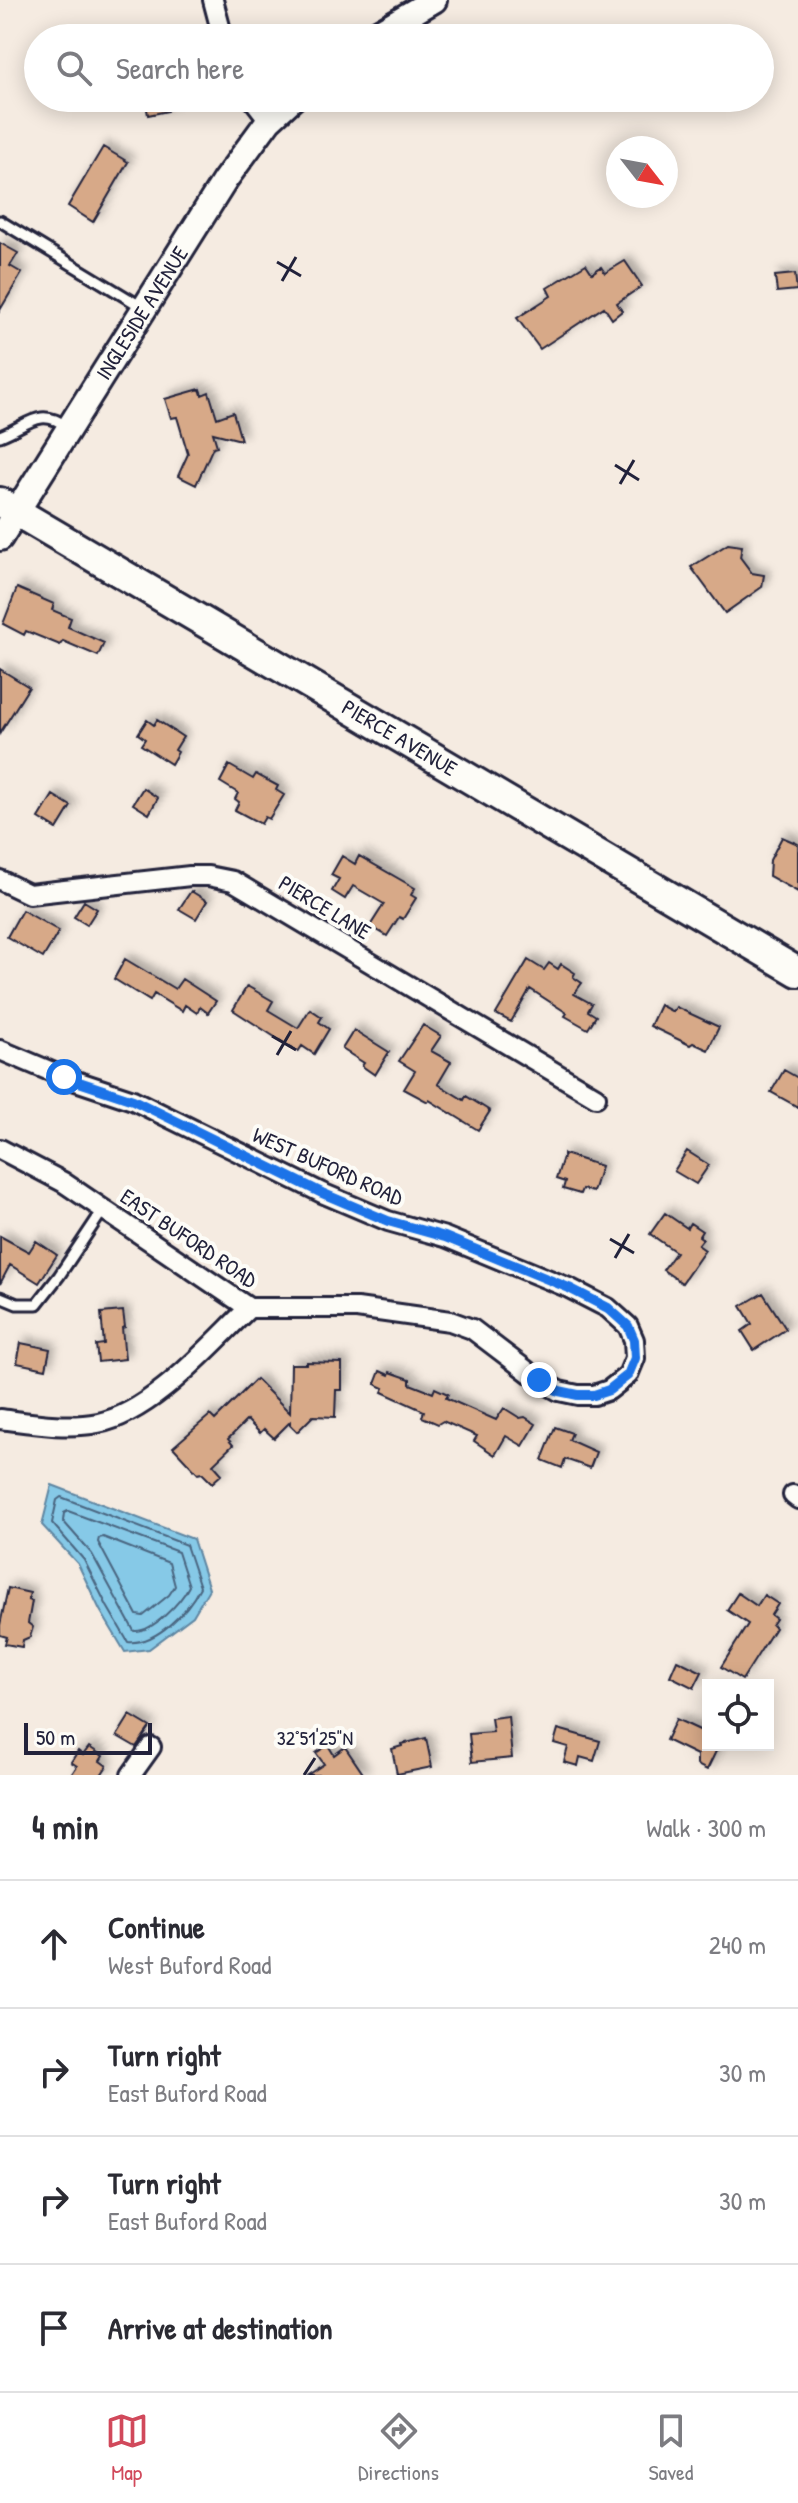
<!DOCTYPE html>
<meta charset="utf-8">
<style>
body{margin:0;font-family:"Patrick Hand",sans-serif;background:#f7f7f7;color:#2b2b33}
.controls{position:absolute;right:24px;bottom:24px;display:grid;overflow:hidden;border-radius:0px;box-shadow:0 4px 20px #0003}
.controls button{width:72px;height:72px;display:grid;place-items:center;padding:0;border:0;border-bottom:2px solid #e1e1e2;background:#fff;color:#2b2b33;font:40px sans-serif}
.compass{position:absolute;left:606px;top:136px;width:72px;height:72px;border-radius:50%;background:#fff;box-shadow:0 4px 20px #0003;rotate:121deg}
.scale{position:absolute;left:24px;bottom:20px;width:128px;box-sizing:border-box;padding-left:8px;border:4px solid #22223b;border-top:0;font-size:22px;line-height:28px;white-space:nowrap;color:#22223b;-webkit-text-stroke:6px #fdfcf7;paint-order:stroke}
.stop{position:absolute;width:24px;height:24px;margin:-18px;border:6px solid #1a73e8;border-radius:50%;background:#fff}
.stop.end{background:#1a73e8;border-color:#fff;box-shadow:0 2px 8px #0008}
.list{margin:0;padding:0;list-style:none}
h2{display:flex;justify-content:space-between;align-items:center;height:104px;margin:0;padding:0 32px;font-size:34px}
h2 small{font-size:26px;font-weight:400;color:#7c7c81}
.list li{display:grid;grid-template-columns:52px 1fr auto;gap:24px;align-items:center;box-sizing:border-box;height:128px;padding:0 32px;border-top:2px solid #e1e1e2}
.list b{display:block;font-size:30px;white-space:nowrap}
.list p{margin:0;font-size:26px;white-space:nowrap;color:#7c7c81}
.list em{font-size:26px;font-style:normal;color:#7c7c81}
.icon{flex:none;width:44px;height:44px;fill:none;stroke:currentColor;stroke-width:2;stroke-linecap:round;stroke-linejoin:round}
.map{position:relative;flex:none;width:798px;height:1775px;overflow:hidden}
.search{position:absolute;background:#fff;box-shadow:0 4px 20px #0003;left:24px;right:24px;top:24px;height:88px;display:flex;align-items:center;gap:20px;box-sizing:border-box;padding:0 28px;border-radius:44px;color:#7c7c81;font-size:30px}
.sheet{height:616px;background:#fff}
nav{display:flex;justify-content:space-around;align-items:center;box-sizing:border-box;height:112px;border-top:2px solid #e1e1e2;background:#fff;font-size:22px;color:#7c7c81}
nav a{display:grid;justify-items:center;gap:4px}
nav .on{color:#d1495b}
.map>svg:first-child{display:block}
.water{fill:#86c9e7;stroke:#5e86a2;stroke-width:2}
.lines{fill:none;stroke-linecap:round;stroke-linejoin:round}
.shore{stroke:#4a6580;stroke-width:2}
.building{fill:#d7a988;stroke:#22223b;stroke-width:2;filter:url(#shadow)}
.lane-casing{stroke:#22223b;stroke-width:15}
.street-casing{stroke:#22223b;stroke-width:24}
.secondary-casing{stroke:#22223b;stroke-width:30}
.primary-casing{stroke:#22223b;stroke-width:34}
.lane{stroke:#fdfcf7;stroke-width:9}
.street{stroke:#fdfcf7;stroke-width:18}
.secondary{stroke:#fdfcf7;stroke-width:24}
.primary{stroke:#fdfcf7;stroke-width:28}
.route{stroke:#1a73e8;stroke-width:10}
.ticks{fill:none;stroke:#22223b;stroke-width:3}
.labels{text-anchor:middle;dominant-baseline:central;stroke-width:8;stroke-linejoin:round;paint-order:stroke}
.street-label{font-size:22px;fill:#22223b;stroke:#fdfcf7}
.ticks-label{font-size:20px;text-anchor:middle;fill:#22223b;stroke:#fdfcf7;stroke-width:8;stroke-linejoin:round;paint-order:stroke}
</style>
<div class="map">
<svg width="798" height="1775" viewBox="0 0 798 1775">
<defs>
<filter id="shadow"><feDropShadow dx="5.5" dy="-5.5" stdDeviation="4" flood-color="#0004"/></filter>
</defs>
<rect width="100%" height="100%" fill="#f5ebe1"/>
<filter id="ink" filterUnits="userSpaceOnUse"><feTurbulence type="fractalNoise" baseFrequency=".0125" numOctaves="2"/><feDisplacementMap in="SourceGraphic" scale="16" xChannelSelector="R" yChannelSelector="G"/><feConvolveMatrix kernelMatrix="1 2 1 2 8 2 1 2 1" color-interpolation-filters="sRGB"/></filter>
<g filter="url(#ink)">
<!-- water -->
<path class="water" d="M52,1485l141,54 16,50 -16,27 -44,33 -24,3 -25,-42 -22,-46 -36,-39z"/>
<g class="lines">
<!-- shore -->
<path class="shore" d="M61,1497l125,48 14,42c-12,24 -44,58 -72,55l-21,-36 -23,-46 -32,-37 5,-23z
M68,1511l110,41 11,34c-8,16 -37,47 -55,45l-42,-77 -29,-33 1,-8z
M103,1537l66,26 6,23 -6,9 -26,21 -6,-1 -39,-73 1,-4z"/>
</g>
<!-- building -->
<path class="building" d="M145,98h21l2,13 -20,4z
M103,147l25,15 -35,60 -25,-16z
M0,243l18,10 -8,13 12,7 -22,37z
M625,261l17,25 -25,17 5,8 -10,8 -8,-12 -64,42 -23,-31 34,-22 -4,-8 39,-24 6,9 9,-6 4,6z
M795,274l2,16 -20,2 -2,-16z
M200,389l2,6 7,-3 8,26 16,-6 8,28 -28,-7 4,13 -4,1 -17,38 -18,-9 10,-22 -11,-37 -6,1 -6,-19z
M728,544l14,2 -2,11 12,16 12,2 -2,12 -37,26 -34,-46z
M17,588l37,16 -2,6 19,8 -3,9 36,16 -6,13 -35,-15 -3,4 -34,-14 -2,4 -21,-11z
M0,669l29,18 -29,46z
M147,720l7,5 3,-5 26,17 -8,13 3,2 -7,12 -30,-19 4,-6 -7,-5z
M229,765l24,14 3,-5 22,12 -2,4 8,5 -15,24 -4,-2 -4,7 -26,-14 4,-8 -4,-3 3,-6 -18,-11z
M143,788l15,10 -9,16 -16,-10z
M53,795l18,11 -14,23 -18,-11z
M782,837l16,7v48l-29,-16 1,-16z
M342,856l13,8 4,-8 56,32 -4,7 5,3 -13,21 -4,-2 -12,19 -17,-10 14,-22 -31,-18 -8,13 -13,-8 7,-12 -8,-4z
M191,891l16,10 -11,18 -17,-10z
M84,901l13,8 -10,16 -13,-8z
M22,910l37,21 -16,27 -36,-21z
M125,959l50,30 7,-10 34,22 -8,12 -8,-6 -3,6 -12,-8 -3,6 -28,-17 -4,7 -36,-22z
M528,960l16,10 5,-7 9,6 3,-5 14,9 -2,4 9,6 -8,11 18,10 -4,7 8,5 -8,13 -23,-13 2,-3 -37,-24 -19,33 -15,-8z
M247,986l26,15 -5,9 30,18 12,-19 12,8 -3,5 10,7 -15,25 -12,-8 -4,6 -65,-42z
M660,1005l13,7 3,-5 43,20 -11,23 -15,-7 -3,2 -40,-19z
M423,1025l18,11 -10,15 20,11 -13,22 26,16 2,-4 24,15 -12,19 -49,-30 -1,2 -24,-13 11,-18 -16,-10z
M354,1030l35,22 -14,23 -13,-9 2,-3 -22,-14z
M784,1070l14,8v29l-27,-15z
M687,1151l22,14 -13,19 -22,-13z
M564,1154l37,12 -8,26 -11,-3 -2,5 -17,-5 2,-7 -9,-3z
M665,1213l22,15 3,-5 12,8 -3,5 4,3 -5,6 7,5 -23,33 -19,-13 13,-18 -26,-18z
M0,1236l29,16 7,-11 21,14 -18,28 -29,-18 -10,19z
M763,1293l23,36 -32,21 -12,-19 10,-7 -11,-18z
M123,1311l2,16 -3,1 3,31 -27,3 -2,-17 8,-1 -3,-31z
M21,1343l29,6 -4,20 -29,-6z
M307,1362l35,1v27h-6l-1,27 -22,-1 -16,16 -7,-7v-3l-16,16 -10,-9 -4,4 -13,-13 -19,19 5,6 -20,19 9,10 -10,9 -10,-10 -4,1 -25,-27 37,-32 5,5 41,-41 34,34 1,-49h16z
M380,1371l9,4 1,-3 20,7v5l23,9 2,-5 13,6 -2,4 50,22 8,-12 16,10 5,-1 11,7 -13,22 -17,-10 -11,19 -21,-14 3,-5 -34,-15 -5,3 -16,-7 2,-6 -42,-19 2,-4 -9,-4z
M555,1427l17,6 -3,7 27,12 -6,16 -25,-9 -3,9 -20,-8z
M8,1588l22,5 -2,7 4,1 -4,22 5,4 -3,10 -7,3 -1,7 -17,-3 2,-7 -7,-2v-10z
M738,1593l19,13 7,-11 14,9 -7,11 5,4 -4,6 3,3 -33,52 -21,-13 27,-43 -21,-14z
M677,1660l25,12 -8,16 -24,-12z
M130,1715l20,12 -14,20 -19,-11z
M508,1716l4,42 -40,4 -3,-28 24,-2 -2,-14z
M676,1719l32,15v11h11l-12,25 -10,-5v-10l-31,-15z
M558,1729l42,12 -6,20 -14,-4 -2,9 -14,-4 4,-15 -14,-4z
M426,1738l6,29 -35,7 -5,-25 10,-3v-2z
M328,1745l6,10 11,-8 19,28h-57l17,-11 -8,-11z
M89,1747l14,9 -3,5 7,5 -6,9h-30l6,-9 -6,-4 7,-11 5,4z"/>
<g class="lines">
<!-- lane casing -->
<g class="lane-casing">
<path id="lane" d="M0,221l142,86
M0,436c27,-10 40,-30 67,-9
M0,1297l17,7h20l22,-28 44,-66"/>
</g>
<!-- street casing -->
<g class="street-casing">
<path id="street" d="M213,0l10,38
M252,98l17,22
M0,880l29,14 161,-18h18l25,5 363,216
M0,1050l64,27 69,23 189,93 66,28 57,16 124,51 39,20 20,18 6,14 1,18 -7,17 -19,15 -15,5h-16l-19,-4 -20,-11 -67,-51 -22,-8 -93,-13h-108l-186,-126 -63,-33
M0,1419c32,4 66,10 98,4 54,-10 112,-78 151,-115
M793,1495l5,4
M131,1775l20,-28"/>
</g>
<!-- secondary casing -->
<g class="secondary-casing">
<g id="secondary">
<path d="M369,38l65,-38"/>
<path id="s1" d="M0,538l225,-358 44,-60 24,-22"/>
</g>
</g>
<!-- primary casing -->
<g class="primary-casing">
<g id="primary">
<path id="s2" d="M0,502l798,470"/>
</g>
</g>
<!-- lane -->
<use href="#lane" class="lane"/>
<!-- street -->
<use href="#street" class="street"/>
<!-- secondary -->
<use href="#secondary" class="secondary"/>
<!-- primary -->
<use href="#primary" class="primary"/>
</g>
</g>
<g class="lines" filter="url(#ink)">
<!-- route -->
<path class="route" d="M64,1077l69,23 189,93 66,28 57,16 124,51 39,20 20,18 6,14 1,18 -7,17 -19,15 -15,5h-16l-19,-4 -20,-11"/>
</g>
<!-- ticks -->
<path class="ticks" d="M277,262l24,14M282,281l14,-24M615,465l24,15M620,484l14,-24M272,1036l24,14M277,1055l14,-24M610,1239l24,14M615,1258l14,-24M304,1775l11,-17"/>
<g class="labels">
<!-- street labels -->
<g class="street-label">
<text stroke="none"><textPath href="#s1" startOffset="266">INGLESIDE AVENUE</textPath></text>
<text stroke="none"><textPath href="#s2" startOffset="464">PIERCE AVENUE</textPath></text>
<text transform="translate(325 907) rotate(31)">PIERCE LANE</text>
<text transform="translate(328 1166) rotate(24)">WEST BUFORD ROAD</text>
<text transform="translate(189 1238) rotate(34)">EAST BUFORD ROAD</text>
</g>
</g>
<g class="ticks-label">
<text x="315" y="1745">32°51'25"N</text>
</g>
</svg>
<div class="controls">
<button><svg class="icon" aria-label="locate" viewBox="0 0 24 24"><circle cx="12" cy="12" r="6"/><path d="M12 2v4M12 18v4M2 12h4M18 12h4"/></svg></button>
</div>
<svg class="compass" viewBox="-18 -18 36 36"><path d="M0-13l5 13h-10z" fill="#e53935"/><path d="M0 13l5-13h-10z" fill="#7c7c81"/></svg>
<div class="scale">50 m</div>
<div class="stop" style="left:64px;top:1077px"></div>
<div class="stop end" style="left:539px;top:1380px"></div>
<div class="search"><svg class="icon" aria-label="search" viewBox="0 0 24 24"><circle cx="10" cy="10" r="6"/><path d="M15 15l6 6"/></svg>Search here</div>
</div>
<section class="sheet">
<h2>4 min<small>Walk · 300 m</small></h2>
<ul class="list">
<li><svg class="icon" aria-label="ahead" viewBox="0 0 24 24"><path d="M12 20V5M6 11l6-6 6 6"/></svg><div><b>Continue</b><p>West Buford Road</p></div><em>240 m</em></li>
<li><svg class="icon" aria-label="right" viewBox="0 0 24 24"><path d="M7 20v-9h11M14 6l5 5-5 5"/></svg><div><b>Turn right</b><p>East Buford Road</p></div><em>30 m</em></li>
<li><svg class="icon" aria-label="right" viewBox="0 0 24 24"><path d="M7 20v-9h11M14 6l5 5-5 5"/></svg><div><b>Turn right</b><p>East Buford Road</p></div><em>30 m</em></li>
<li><svg class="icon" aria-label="arrive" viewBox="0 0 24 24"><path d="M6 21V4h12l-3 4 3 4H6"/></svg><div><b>Arrive at destination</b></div></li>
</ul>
</section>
<nav>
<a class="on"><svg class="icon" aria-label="map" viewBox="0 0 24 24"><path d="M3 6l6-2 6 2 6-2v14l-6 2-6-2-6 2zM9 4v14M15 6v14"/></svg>Map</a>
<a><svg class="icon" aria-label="directions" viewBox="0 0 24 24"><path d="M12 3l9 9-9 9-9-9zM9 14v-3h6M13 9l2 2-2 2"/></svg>Directions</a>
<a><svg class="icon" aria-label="saved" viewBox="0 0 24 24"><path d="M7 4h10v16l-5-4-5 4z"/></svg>Saved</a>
</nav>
